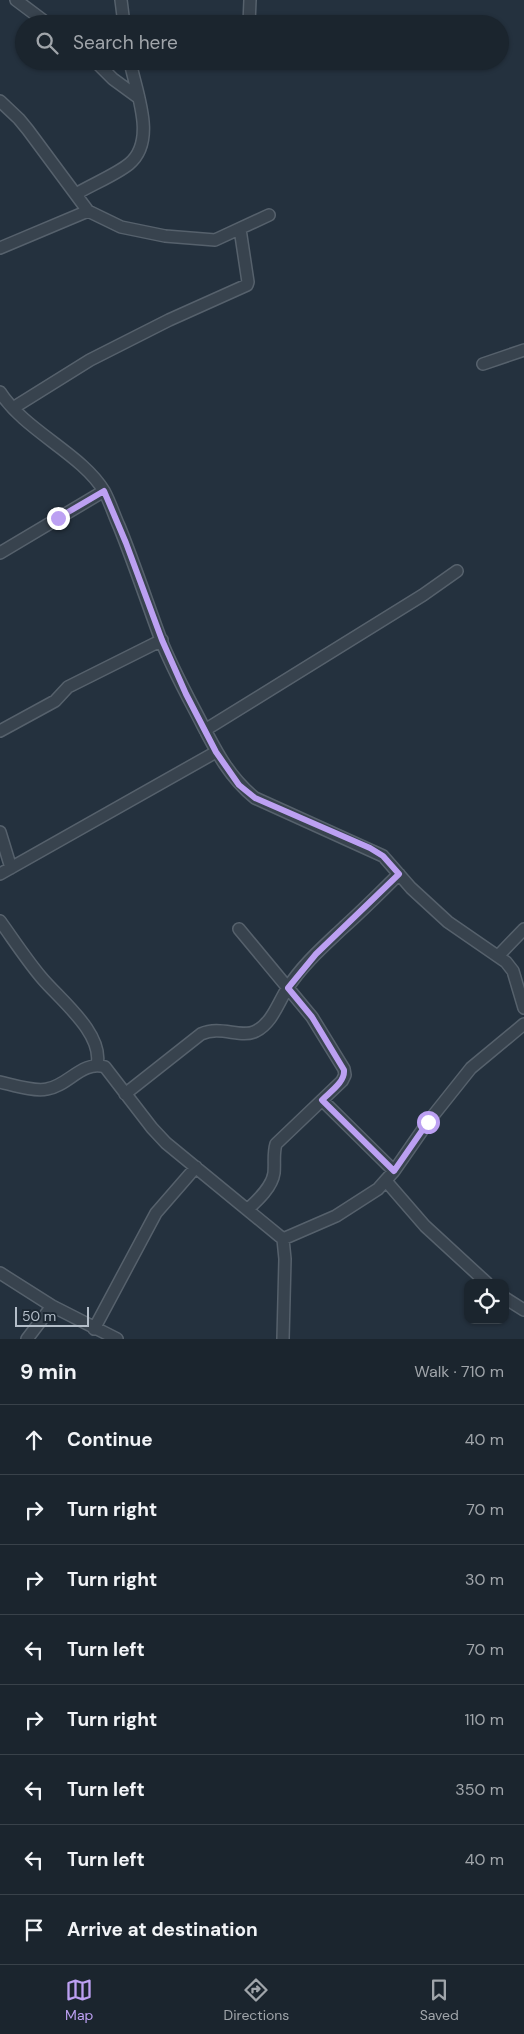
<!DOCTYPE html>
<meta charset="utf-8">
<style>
body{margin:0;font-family:"DM Sans",sans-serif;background:#28313a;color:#f1f3f6}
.controls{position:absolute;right:15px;bottom:15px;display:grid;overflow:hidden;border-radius:10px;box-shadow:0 1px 4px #0004}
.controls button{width:45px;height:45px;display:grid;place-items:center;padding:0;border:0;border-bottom:1px solid #39424a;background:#1b252e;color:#f1f3f6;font:25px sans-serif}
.scale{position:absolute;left:15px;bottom:12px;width:74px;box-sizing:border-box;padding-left:5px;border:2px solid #b4bec9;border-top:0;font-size:14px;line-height:18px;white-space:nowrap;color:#b4bec9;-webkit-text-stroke:4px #1d2833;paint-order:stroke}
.stop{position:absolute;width:15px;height:15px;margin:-11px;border:4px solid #bca0f2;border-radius:50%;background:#fff}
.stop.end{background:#bca0f2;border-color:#fff;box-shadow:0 1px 5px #0008}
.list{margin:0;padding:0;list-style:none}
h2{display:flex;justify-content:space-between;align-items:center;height:65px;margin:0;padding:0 20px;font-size:21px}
h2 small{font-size:16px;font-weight:400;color:#a0a5aa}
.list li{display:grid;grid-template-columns:32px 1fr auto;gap:15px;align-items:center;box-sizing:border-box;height:70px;padding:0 20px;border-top:1px solid #39424a}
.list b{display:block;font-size:19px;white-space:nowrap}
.list em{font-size:16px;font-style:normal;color:#a0a5aa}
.icon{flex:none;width:28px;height:28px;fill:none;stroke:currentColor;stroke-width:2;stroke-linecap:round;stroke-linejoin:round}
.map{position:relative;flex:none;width:524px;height:1339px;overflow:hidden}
.search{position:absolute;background:#1b252e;box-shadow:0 1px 4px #0004;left:15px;right:15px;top:15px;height:55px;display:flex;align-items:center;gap:12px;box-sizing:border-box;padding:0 18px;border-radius:28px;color:#a0a5aa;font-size:19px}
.sheet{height:625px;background:#1b252e}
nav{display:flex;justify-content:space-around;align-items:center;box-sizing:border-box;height:70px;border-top:1px solid #39424a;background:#1b252e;font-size:14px;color:#a0a5aa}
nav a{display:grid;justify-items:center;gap:2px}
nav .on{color:#bca0f2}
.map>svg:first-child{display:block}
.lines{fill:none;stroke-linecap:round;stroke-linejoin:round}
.street-casing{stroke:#56616c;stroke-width:14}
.street{stroke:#38434e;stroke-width:11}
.route{stroke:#bca0f2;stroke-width:6}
</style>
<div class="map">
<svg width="524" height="1339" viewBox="0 0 524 1339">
<rect width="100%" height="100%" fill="#24313e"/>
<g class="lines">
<!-- street casing -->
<g class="street-casing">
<path id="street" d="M16,0l32,24
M121,0l3,24
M249,24l1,-24
M95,61l18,18 26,19
M0,101l19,18 9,11 60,81 33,16 44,9 50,4 54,-25
M76,194c15,-9 41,-20 53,-30 29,-24 6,-74 1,-103
M0,248l88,-37
M483,364l41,-14
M0,392c25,39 82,62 104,99 6,11 10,24 15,35 15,37 28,76 42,114 11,28 26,55 40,82 15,29 28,55 54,76l128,58 28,32 37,34 58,40 7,9 11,37
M13,408l77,-48 79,-40 78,-35 1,-3 -8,-53
M0,553l104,-62
M205,730l218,-135 34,-24
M0,731l55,-30 13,-14 94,-47
M0,832l11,36
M0,874l216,-122
M0,921c13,18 26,38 41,56 18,22 63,56 56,88
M239,929l73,88 32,52 1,6 -3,6 -66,63c-3,10 -1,19 -2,29 -2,14 -16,27 -26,36
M498,956l26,-27
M0,1082c13,3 35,10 47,7 21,-3 35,-29 58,-22l47,61 14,15 117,96 2,20 -2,80
M125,1094l76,-60c20,-9 40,5 55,-3 16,-8 22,-28 31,-42 15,-24 37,-43 57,-62 19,-17 37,-35 55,-53
M322,1100l72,71
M386,1181l39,45 62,57
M283,1239l53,-23 42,-27 16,-18 34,-49 43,-54 53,-44
M0,1273l52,33 65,33
M505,1298l19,12
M94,1329l62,-116 40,-46
M27,1339l25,-33"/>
</g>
<!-- street -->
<use href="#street" class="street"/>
</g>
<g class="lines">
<!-- route -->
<path class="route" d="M58,518l46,-27 22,52 36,97 24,54 30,58 23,33 16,13 115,50 13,8 16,18 -83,80 -28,34 24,29 32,53c1,12 -13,21 -22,30l72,71 34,-49"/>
</g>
</svg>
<div class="controls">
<button><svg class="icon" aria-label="locate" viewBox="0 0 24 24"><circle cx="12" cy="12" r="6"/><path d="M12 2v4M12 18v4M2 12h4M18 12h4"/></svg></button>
</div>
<div class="scale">50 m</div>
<div class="stop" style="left:428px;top:1122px"></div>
<div class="stop end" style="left:58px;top:518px"></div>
<div class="search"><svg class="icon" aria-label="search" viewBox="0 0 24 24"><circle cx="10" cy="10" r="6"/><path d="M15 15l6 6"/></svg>Search here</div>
</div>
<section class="sheet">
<h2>9 min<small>Walk · 710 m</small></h2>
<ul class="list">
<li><svg class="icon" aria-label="ahead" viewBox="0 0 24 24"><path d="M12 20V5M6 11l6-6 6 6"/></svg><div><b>Continue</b></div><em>40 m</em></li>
<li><svg class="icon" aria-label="right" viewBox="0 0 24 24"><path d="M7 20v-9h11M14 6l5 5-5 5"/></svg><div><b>Turn right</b></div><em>70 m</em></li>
<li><svg class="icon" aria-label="right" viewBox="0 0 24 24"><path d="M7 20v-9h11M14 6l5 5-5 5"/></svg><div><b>Turn right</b></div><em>30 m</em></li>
<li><svg class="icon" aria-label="left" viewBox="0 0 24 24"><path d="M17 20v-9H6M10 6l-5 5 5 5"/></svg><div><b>Turn left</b></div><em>70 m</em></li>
<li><svg class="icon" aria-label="right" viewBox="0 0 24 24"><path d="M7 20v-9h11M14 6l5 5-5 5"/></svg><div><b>Turn right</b></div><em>110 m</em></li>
<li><svg class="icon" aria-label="left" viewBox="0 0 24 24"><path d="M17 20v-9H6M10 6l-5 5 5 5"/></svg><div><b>Turn left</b></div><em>350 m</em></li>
<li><svg class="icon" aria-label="left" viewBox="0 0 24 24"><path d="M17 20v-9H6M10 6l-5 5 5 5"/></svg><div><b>Turn left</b></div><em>40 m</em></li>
<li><svg class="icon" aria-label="arrive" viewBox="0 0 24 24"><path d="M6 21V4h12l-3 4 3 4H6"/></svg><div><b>Arrive at destination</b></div></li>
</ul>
</section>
<nav>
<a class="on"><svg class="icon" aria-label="map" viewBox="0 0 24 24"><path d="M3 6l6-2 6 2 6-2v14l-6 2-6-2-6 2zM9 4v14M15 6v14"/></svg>Map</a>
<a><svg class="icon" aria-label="directions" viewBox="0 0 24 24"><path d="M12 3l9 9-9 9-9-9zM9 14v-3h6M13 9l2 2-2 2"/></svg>Directions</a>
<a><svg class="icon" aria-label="saved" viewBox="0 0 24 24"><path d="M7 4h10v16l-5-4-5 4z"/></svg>Saved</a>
</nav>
